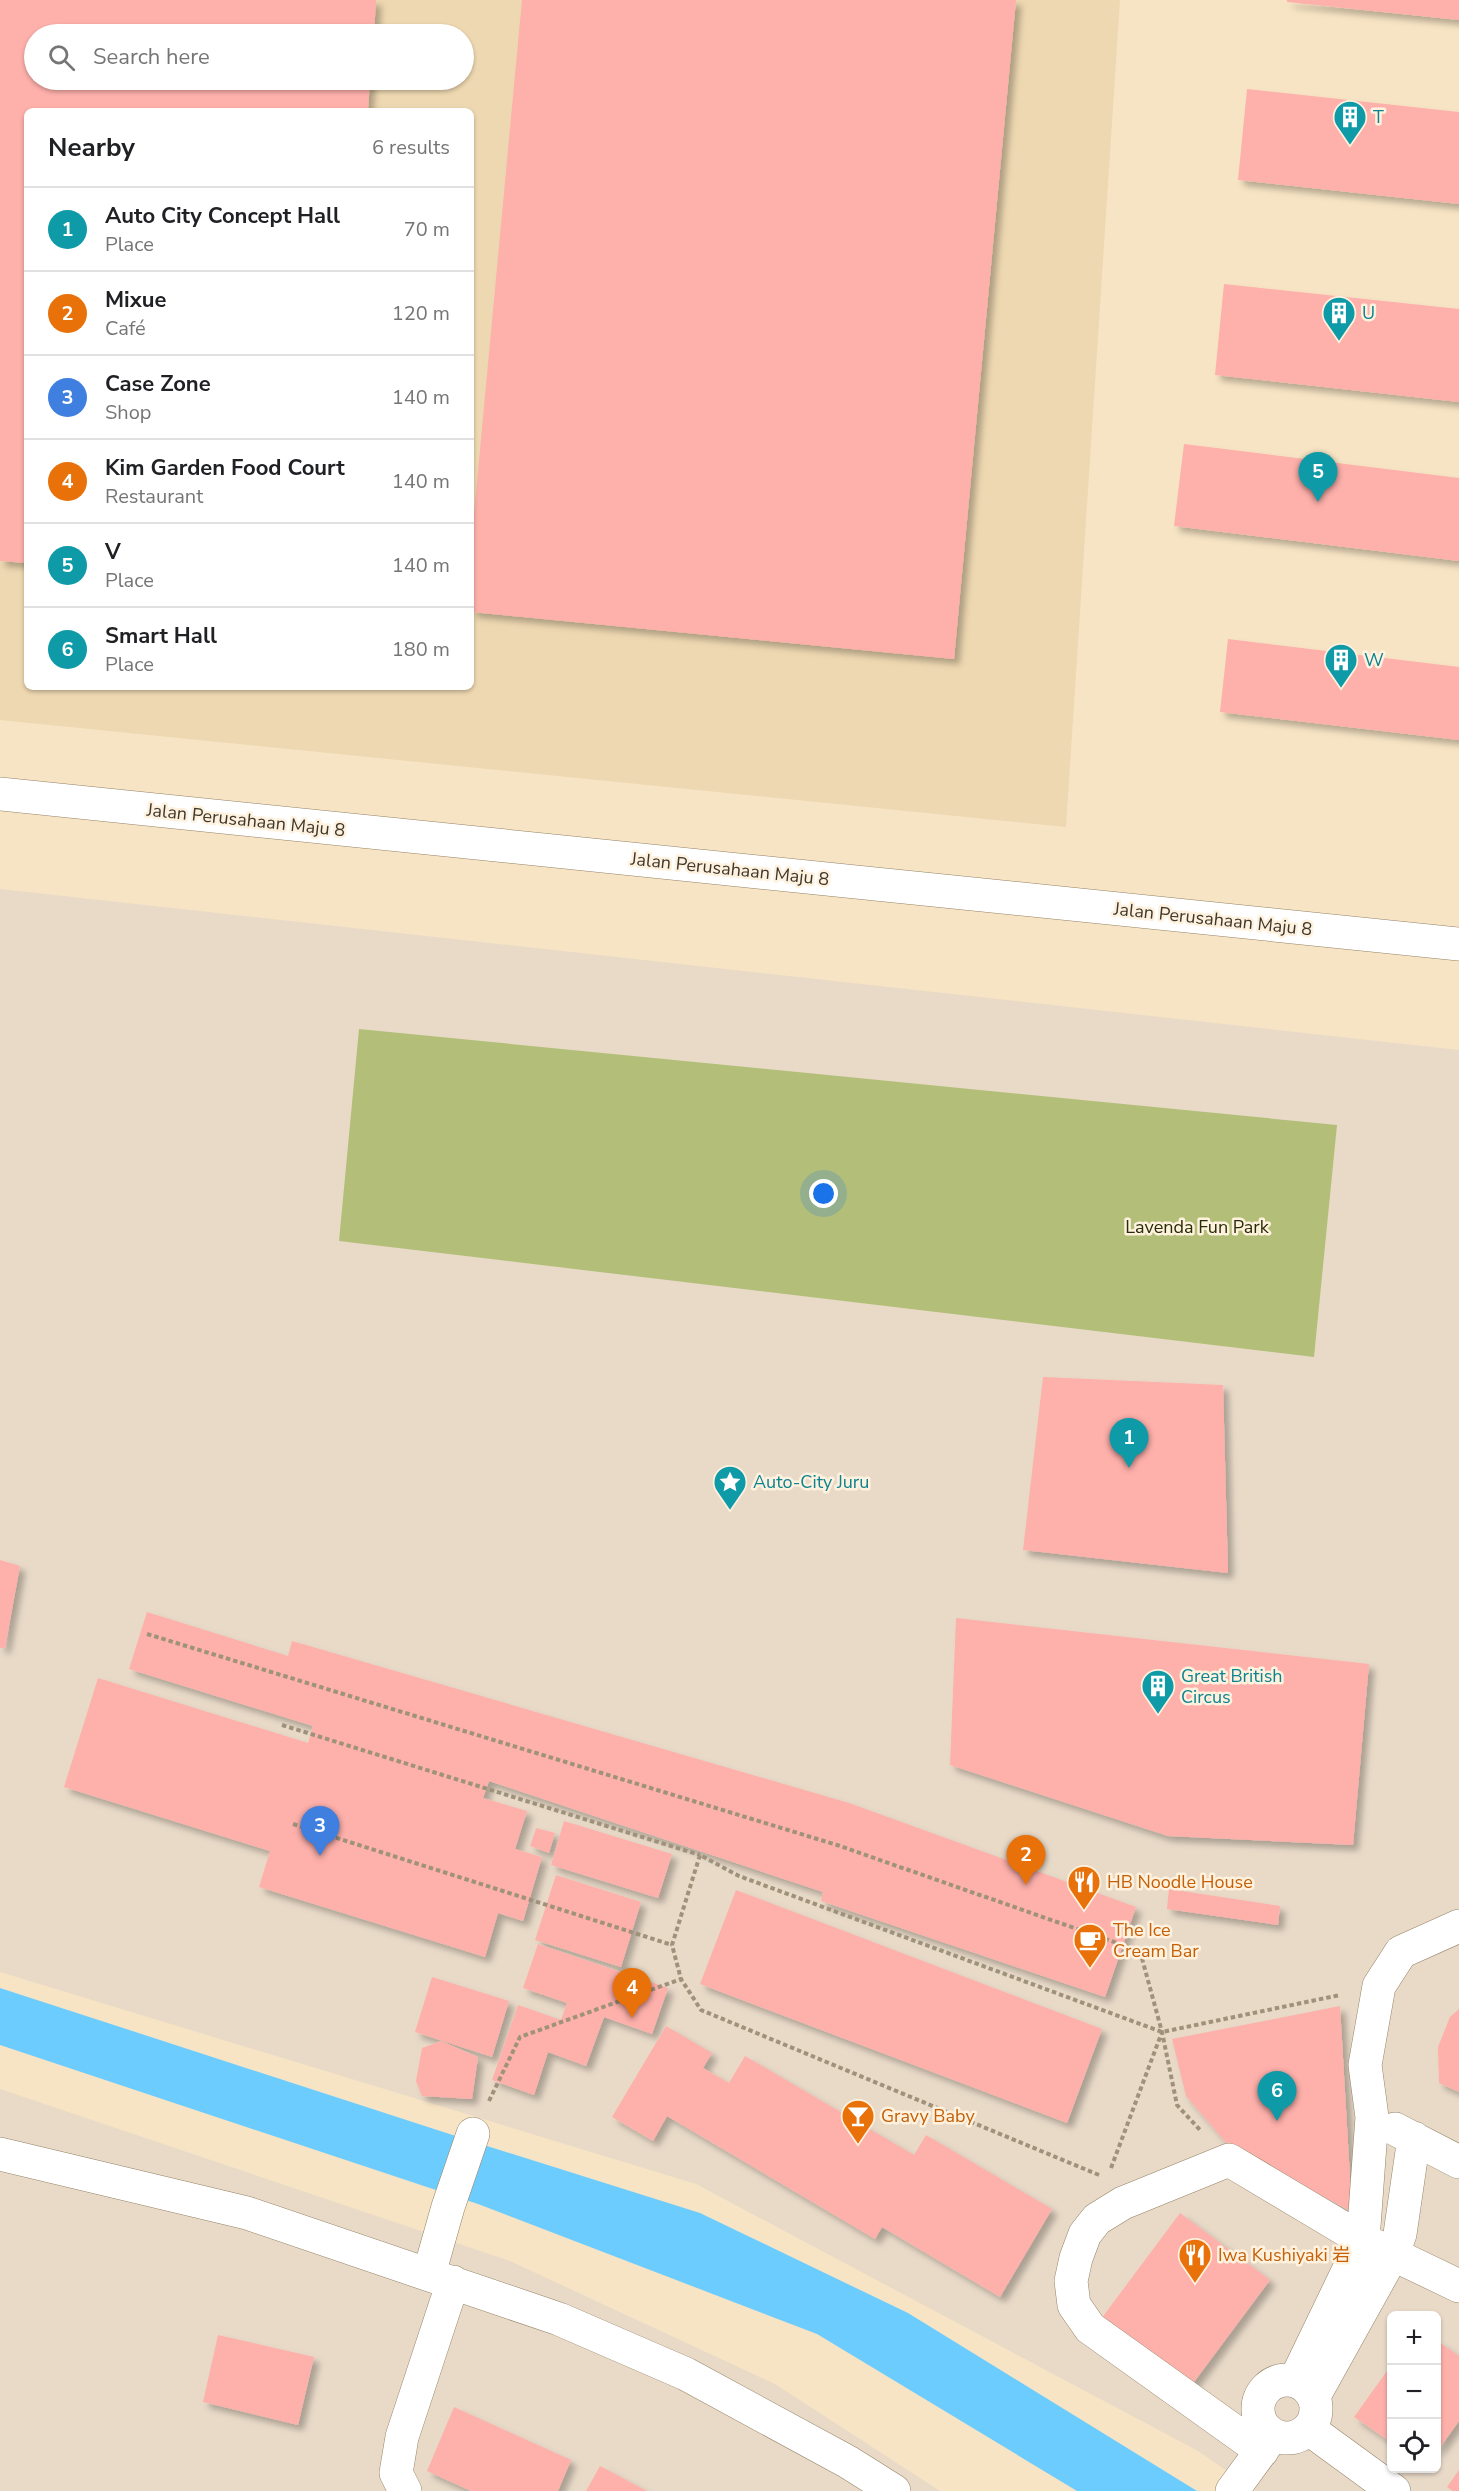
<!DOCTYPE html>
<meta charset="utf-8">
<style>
body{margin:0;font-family:"Nunito Sans","Noto Sans SC",sans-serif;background:#f2f2f2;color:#202124}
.controls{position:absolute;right:18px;bottom:18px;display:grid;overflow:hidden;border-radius:9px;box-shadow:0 2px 4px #0004}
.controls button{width:54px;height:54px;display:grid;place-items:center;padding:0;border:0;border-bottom:2px solid #e0e0e0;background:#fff;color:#202124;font:30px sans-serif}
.you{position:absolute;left:824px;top:1194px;width:21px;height:21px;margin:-15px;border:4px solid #fff;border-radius:50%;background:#1a73e8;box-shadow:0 0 0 9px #1a73e833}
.badge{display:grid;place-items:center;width:39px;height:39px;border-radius:50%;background:#d93025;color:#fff;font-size:20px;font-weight:700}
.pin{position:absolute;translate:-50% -50px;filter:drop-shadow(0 2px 3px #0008)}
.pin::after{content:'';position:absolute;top:32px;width:21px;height:18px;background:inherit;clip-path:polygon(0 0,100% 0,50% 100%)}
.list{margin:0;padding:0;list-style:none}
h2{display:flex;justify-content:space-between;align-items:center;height:78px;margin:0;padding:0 24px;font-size:26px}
h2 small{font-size:20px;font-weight:400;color:#757577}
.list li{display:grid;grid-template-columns:39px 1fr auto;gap:18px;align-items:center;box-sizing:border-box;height:84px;padding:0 24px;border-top:2px solid #e0e0e0}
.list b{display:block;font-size:22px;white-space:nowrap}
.list p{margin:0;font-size:20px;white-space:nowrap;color:#757577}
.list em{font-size:20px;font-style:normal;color:#757577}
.icon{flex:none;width:33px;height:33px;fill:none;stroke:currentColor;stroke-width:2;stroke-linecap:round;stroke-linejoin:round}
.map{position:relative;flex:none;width:1459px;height:2491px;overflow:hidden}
.search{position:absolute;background:#fff;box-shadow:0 2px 4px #0004;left:24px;top:24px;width:450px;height:66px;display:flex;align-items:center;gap:15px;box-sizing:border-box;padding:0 21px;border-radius:33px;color:#757577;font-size:22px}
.panel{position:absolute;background:#fff;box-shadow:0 2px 4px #0004;left:24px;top:108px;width:450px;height:582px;border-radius:9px}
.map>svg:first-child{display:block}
.commercial{fill:#e9dac8;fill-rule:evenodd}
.built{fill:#eed8b1;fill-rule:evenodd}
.green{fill:#b3bf78}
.water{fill:#6dccfe}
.building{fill:#feb0ab;filter:url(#shadow)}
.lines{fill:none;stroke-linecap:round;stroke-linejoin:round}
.minor-casing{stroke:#948366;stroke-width:34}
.path{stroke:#9f927b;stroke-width:4;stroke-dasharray:4.5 3;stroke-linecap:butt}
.minor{stroke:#fff;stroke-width:33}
.labels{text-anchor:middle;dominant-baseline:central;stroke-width:5;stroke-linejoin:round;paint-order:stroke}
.culture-label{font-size:18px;fill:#0d838f;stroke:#fef2df;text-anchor:start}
.street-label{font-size:18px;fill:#3f372b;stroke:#fef2df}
.park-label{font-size:18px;fill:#282d06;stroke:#fef2df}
.food-label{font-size:18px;fill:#c56008;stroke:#fef2df;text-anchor:start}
</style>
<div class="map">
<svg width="1459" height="2491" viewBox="0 0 1459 2491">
<defs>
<filter id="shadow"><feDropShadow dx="5.5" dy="5.5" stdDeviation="3" flood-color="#0004"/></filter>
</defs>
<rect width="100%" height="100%" fill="#f7e4c4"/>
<!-- commercial -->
<path class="commercial" d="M0,889l1459,161v1441h-203l-58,-40 -502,-267 -696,-212zM1392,2316h44v152h-44z
M0,2089l510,172 265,123 165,107h-940z"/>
<!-- built -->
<path class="built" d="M0,0h1120l-54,827 -1066,-107zM34,34h430v46h-430zM27,111h444v576h-444z"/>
<!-- green -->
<path class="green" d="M359,1029l978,96 -23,232 -975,-116z"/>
<!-- water -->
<path class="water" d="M0,1988l468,152 232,73 208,100 289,178h-120l-260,-157 -339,-130 -478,-159z"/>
<!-- building -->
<path class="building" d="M0,0h376l-2,34h-340v46h336l-2,31h-341v452l-27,-2z
M522,0h494l-62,659 -483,-47v-66z
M1287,0h172v20l-172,-18z
M1247,89l212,23v92l-221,-24z
M1224,284l235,25v93l-244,-27z
M1184,444l275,34v83l-285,-35z
M1228,639l231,28v73l-239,-28z
M1043,1377l180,8 5,188 -205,-23z
M0,1560l20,6 -15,82h-5z
M147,1612l141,44 4,-15 557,162 287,104 -31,90 -284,-96 2,-9 -334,-111 -6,17 44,13 -12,38 27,8 -19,64 -25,-8 -13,44 -226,-70 11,-36 -206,-64 34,-109 210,65 5,-17 -184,-57z
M956,1618l413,46 -16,181 -185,-9 -218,-71z
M564,1821l108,33 -14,44 -107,-33z
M536,1828l19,5 -6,20 -19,-7z
M556,1875l85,27 -20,65 -86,-27z
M1169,1889l111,17 -2,19 -111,-16z
M736,1890l366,139 -35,94 -367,-139z
M538,1944l130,44 -16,46 -48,-17 -18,49 -38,-14 -14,43 -42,-15 26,-75 43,15 6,-17 -44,-15z
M432,1977l77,24 -17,56 -77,-25z
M1340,2006l12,206 -124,-67 -42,-49 -14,-57z
M1459,2009v83l-20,-9 -1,-36 12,-30z
M666,2026l46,27 -9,15 26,15 16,-27 169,99 12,-20 126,74 -52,88 -118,-70 -7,12 -208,-123 -14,25 -41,-24z
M441,2041l37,16 -6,42 -50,-3 -6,-15 6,-33z
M1180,2213l90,67 -79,106 -90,-67z
M218,2335l96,22 -16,68 -95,-23z
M1436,2340l23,16v65l-23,32z
M1392,2364v79l-38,-26z
M454,2407l117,53 -13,31h-87l-44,-20z
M600,2466l47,25h-61z
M1459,2470v21h-6l-6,-4z"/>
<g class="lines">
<!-- minor casing -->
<g class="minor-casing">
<path id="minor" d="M0,794l1459,150
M1395,2129l64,33
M0,2154l247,59 312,106 127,55 162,88 46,29
M429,2274l19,-67 25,-73
M1258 2409a29 29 0 1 1 58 0a29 29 0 1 1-58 0Z
M1295,2381l68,-141 9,-123 -7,-52 14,-79 22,-34 58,-26
M1314,2396l79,-142 7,-20 14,-96
M1309,2429l85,62
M1262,2451l-172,-123 -16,-23 -3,-24 5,-23 9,-24 12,-15 26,-16 106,-43 134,80 96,46
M405,2491l-9,-18 6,-36 51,-155
M1232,2491l41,-56"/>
</g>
<!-- path -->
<path class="path" d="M147,1634l690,211 303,106 22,81 15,73 24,26
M282,1725l418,130
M293,1824l379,121
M489,2101l31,-64 161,-58
M1111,2168l51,-136
M1099,2175l-398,-165 -20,-31 -9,-34 28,-90 39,21 423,156 178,-37"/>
<!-- minor -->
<use href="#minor" class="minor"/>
</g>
<!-- icons -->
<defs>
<g id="building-pin" transform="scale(1.725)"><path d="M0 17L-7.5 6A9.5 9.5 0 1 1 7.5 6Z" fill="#0f9aa8" stroke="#fef2df"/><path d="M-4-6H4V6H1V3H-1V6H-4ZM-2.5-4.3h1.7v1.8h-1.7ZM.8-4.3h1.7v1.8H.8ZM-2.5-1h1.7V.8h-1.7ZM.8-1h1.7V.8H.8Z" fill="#fff"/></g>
<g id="sight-pin" transform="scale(1.725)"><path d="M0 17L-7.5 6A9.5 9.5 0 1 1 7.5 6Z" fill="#0f9aa8" stroke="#fef2df"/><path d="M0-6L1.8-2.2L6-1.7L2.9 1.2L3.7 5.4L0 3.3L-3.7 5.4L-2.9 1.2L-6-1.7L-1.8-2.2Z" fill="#fff"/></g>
<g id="restaurant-pin" transform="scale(1.725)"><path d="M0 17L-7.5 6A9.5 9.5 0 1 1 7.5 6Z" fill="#e8710a" stroke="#fef2df"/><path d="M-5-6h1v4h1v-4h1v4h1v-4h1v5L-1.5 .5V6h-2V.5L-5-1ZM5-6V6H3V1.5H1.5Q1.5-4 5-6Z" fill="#fff"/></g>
<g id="cafe-pin" transform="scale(1.725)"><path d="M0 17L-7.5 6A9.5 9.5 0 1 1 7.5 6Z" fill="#e8710a" stroke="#fef2df"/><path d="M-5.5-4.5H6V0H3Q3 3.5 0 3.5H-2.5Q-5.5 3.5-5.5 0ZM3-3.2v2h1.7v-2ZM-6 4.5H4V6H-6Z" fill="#fff"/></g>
<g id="bar-pin" transform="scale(1.725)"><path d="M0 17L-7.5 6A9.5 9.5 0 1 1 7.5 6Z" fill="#e8710a" stroke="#fef2df"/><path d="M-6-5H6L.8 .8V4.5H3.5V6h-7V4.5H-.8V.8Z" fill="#fff"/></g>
</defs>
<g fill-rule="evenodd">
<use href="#building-pin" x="1350" y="117"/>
<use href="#building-pin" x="1339" y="313"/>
<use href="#building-pin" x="1341" y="660"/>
<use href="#sight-pin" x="730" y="1482"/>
<use href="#building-pin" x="1158" y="1686"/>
<use href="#restaurant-pin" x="1084" y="1882"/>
<use href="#cafe-pin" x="1090" y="1940"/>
<use href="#bar-pin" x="858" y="2116"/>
<use href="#restaurant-pin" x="1195" y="2255"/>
</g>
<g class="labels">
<!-- culture labels -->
<g class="culture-label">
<text x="1373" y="117">T</text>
<text x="1362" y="313">U</text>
<text x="1364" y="660">W</text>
<text x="753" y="1482">Auto-City Juru</text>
<text x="1181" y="1676">Great British<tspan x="1181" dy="21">Circus</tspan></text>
</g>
<!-- street labels -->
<g class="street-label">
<text transform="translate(246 820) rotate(6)">Jalan Perusahaan Maju 8</text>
<text transform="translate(730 869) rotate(6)">Jalan Perusahaan Maju 8</text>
<text transform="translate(1213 919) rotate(6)">Jalan Perusahaan Maju 8</text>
</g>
<!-- park labels -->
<g class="park-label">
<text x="1197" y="1227">Lavenda Fun Park</text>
</g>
<!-- food labels -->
<g class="food-label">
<text x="1107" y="1882">HB Noodle House</text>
<text x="1113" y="1930">The Ice<tspan x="1113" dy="21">Cream Bar</tspan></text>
<text x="881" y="2116">Gravy Baby</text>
<text x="1218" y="2255">Iwa Kushiyaki 岩</text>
</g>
</g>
</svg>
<div class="controls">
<button>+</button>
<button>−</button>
<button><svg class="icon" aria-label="locate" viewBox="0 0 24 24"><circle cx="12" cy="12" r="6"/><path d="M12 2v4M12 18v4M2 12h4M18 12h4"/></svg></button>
</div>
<div class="you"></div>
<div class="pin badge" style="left:1129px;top:1468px;background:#0f9aa8">1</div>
<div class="pin badge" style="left:1026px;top:1885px;background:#e8710a">2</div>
<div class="pin badge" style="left:320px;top:1856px;background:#3f7fe0">3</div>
<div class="pin badge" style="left:632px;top:2018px;background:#e8710a">4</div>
<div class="pin badge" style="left:1318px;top:502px;background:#0f9aa8">5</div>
<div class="pin badge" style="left:1277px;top:2121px;background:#0f9aa8">6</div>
<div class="search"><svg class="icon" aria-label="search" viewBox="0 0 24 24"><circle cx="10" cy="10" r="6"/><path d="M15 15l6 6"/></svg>Search here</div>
<section class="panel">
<h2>Nearby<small>6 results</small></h2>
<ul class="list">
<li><span class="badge" style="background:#0f9aa8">1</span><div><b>Auto City Concept Hall</b><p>Place</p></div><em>70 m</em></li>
<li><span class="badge" style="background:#e8710a">2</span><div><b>Mixue</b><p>Café</p></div><em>120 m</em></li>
<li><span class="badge" style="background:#3f7fe0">3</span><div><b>Case Zone</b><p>Shop</p></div><em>140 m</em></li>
<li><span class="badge" style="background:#e8710a">4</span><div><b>Kim Garden Food Court</b><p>Restaurant</p></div><em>140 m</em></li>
<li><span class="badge" style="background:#0f9aa8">5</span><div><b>V</b><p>Place</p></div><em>140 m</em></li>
<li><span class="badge" style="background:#0f9aa8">6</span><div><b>Smart Hall</b><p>Place</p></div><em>180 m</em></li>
</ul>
</section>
</div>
